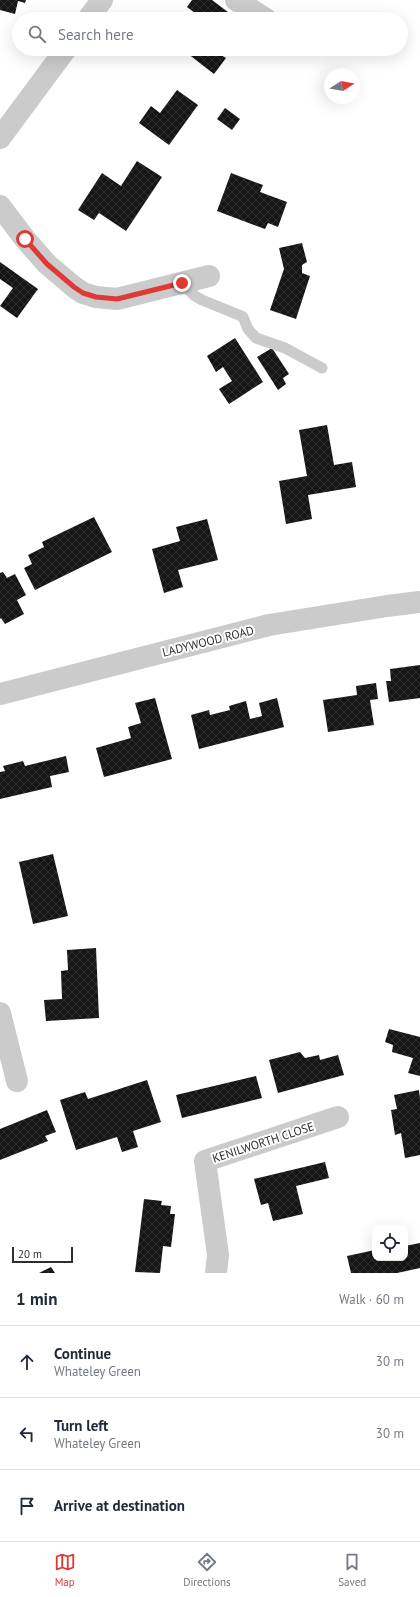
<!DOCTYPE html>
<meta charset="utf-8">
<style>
body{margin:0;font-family:"PT Sans",sans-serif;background:#f2f2f3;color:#1f2937}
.controls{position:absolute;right:12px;bottom:12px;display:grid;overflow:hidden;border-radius:8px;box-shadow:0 4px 16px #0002}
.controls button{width:36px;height:36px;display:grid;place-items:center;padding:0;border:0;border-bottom:1px solid #e0e1e3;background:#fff;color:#1f2937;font:20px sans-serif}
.compass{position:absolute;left:324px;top:68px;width:36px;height:36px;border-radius:50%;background:#fff;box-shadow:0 4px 16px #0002;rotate:79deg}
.scale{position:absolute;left:12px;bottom:10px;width:61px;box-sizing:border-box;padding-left:4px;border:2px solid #2e2e2e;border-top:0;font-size:11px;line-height:14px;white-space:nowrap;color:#2e2e2e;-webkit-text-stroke:3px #fff;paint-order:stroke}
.stop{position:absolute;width:12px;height:12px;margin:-9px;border:3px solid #df3835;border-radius:50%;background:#fff}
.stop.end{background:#df3835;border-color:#fff;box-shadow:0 1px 4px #0008}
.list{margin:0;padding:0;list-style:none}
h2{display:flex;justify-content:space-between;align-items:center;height:52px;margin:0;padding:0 16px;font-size:17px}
h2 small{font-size:13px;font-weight:400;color:#747a83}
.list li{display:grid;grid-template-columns:26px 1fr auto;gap:12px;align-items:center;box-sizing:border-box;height:72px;padding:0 16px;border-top:1px solid #e0e1e3}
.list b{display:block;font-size:15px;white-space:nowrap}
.list p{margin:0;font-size:13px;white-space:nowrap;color:#747a83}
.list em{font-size:13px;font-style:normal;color:#747a83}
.icon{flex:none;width:22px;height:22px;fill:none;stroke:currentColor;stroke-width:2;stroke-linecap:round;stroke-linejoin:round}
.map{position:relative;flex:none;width:420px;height:1273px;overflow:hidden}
.search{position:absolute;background:#fff;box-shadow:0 4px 16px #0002;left:12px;right:12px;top:12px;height:44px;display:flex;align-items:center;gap:10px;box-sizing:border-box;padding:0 14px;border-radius:22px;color:#747a83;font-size:15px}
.sheet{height:268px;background:#fff}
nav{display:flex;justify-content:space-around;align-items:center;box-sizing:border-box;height:56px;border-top:1px solid #e0e1e3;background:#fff;font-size:11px;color:#747a83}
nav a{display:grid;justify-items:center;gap:2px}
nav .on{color:#df3835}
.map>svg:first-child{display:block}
.building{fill:url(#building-cross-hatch)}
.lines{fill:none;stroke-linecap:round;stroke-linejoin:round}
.lane{stroke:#cbcbcb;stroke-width:11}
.street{stroke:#cbcbcb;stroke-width:22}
.route{stroke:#df3835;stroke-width:5}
.labels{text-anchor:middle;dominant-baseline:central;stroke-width:4;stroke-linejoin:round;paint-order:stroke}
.street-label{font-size:12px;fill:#2e2e2e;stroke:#fff}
</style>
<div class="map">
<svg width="420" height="1273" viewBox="0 0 420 1273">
<defs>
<pattern id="building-cross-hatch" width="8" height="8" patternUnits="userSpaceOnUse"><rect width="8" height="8" fill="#151515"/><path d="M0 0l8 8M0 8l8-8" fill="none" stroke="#2f2f2f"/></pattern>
</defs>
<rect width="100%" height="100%" fill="#fff"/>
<!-- building -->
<path class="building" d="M0,0h26l-1,3 -7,-2 -3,13 -15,-4z
M192,0h20l25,19h-34l-16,-12z
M184,49h42l-5,6 5,3 -12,16 -31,-24z
M227,49h14l-3,4h-5z
M177,90l21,15 -29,40 -30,-22 12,-17 9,7z
M225,108l15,11 -8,11 -15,-11z
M137,161l25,16 -36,54 -27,-18 -5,7 -16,-10 24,-37 19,13z
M231,173l32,12 -3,7 27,10 -9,25 -10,-4 -3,6 -48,-18z
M302,243l5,19 -5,3v8l8,3 -14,43 -26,-9 14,-41 -5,-21z
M0,262l38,27 -21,29 -17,-12 13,-18 -13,-9z
M235,338l28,44 -34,22 -10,-15 13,-8 -9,-14 -7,5 -9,-16z
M272,348l17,26 -6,4 3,6 -8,6 -21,-33z
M327,425l7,40 18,-3 4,25 -48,8 4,24 -26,5 -7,-43 28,-5 -8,-46z
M94,517l18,35 -77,38 -11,-22 8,-4 -4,-9 16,-8 -2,-5z
M207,519l11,41 -40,10 5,17 -19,6 -12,-44 28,-8 -4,-14z
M3,572l4,6 8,-4 11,21 -9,5 7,14 -19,10 -4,-6 -1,1v-46z
M420,665v33l-31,4 -3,-21h5l-1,-12z
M376,683l2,16 -8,1 4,25 -46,7 -5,-32 34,-5 -1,-9z
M155,698l17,61 -68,18 -8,-29 35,-10 -3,-11 13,-4 -6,-20z
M277,698l7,29 -85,22 -8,-34 18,-5 1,5 20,-5 -1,-4 17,-5 4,18 12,-3 -3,-13z
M66,756l3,16 -19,4 2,11 -52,12v-27l5,-1 -2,-5 20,-5 2,5z
M53,854l15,62 -35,8 -14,-62z
M96,948l3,70 -53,3 -2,-21 18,-1 -1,-28 7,-1 -1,-20z
M389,1029l31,8v39l-12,-3 5,-15 -21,-6 1,-7 -8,-3z
M300,1052l5,6 14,-3 1,5 18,-5 6,20 -66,18 -9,-33z
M256,1076l6,22 -80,20 -6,-23z
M147,1080l14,42 -28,9 5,16 -16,5 -5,-15 -41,13 -16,-50 25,-8 3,7z
M419,1090l1,9v56l-15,3 -4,-25 -6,2 -4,-25 6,-1 -3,-14z
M47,1110l9,22 -11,4 3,5 -48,19v-31z
M325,1162l4,16 -33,8 7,28 -30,7 -5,-18 -7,2 -7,-26z
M144,1199l18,2 -1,4 10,1 -1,8h5l-4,33 -8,-1 -3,27 -25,-1z
M420,1243v25l-23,5h-46l-4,-17 28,-6v8h30v-12z
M51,1267l4,6h-16z"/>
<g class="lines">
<!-- lane -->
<path class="lane" d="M182,283l13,13 7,4 37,15 4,2 5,12 8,9 29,10 37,20"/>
<!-- street -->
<path class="street" d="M236,0l30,19
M88,19l14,-19
M0,138l66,-89
M0,206l25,33 22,25 27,23 9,6 13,4 21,2 92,-23
M0,694l269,-69 118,-19 33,-4
M0,1013l17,68
M216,1273l2,-18 -13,-94 133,-44"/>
</g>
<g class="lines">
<!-- route -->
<path class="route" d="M25,239l22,25 27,23 9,6 13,4 21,2 65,-16"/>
</g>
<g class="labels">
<!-- street labels -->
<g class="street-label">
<text transform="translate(208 641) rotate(-14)">LADYWOOD ROAD</text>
<text transform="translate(263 1142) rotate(-18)">KENILWORTH CLOSE</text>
</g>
</g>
</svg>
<div class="controls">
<button><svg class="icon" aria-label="locate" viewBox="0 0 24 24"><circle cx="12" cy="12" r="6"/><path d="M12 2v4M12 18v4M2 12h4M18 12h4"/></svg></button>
</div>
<svg class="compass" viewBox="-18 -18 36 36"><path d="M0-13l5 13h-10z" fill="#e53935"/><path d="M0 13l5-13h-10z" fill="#747a83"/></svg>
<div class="scale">20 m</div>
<div class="stop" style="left:25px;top:239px"></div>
<div class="stop end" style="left:182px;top:283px"></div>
<div class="search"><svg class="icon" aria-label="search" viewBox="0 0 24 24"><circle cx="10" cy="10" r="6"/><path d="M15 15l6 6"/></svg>Search here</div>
</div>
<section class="sheet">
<h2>1 min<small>Walk · 60 m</small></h2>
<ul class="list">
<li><svg class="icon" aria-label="ahead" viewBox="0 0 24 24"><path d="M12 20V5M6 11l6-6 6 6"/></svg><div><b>Continue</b><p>Whateley Green</p></div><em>30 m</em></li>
<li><svg class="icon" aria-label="left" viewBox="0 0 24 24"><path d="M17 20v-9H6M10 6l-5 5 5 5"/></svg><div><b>Turn left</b><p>Whateley Green</p></div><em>30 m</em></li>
<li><svg class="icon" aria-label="arrive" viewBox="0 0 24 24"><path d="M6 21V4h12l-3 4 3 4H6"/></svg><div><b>Arrive at destination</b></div></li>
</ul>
</section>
<nav>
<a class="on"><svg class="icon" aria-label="map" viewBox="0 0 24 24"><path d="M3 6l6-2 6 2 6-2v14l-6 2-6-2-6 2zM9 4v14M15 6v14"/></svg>Map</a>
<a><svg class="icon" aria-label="directions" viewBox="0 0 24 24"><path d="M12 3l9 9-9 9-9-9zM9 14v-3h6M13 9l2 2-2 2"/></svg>Directions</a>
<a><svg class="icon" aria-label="saved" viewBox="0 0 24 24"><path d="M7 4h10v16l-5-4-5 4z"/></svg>Saved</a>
</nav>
